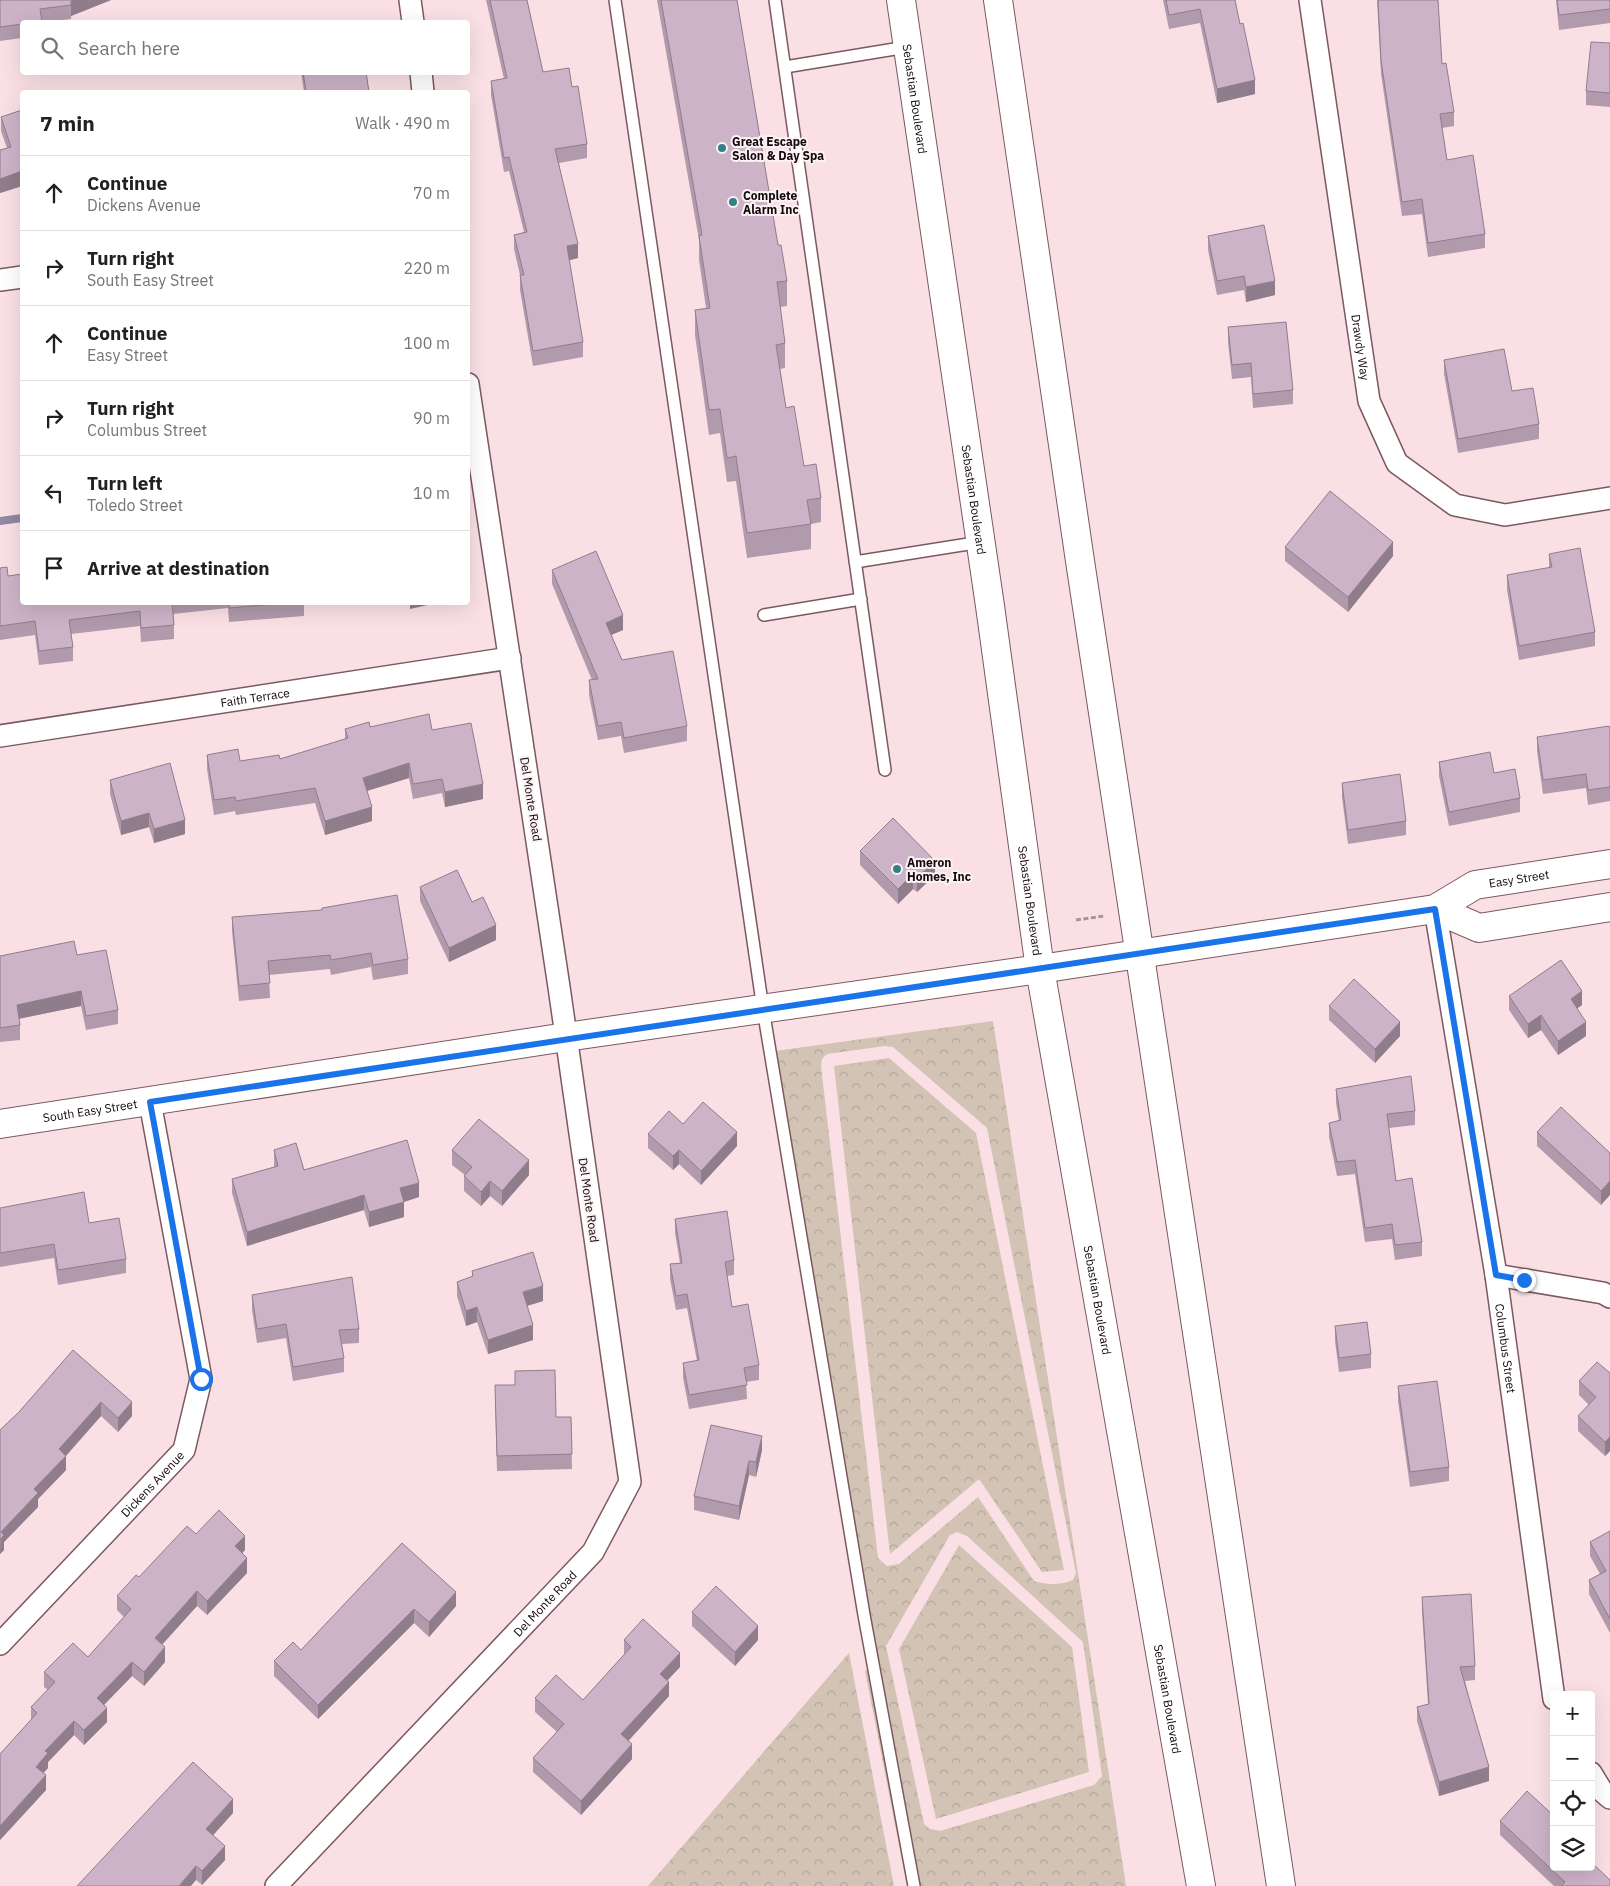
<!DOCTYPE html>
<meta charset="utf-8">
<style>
body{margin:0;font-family:"IBM Plex Sans",sans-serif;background:#f6f6f6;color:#202124}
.controls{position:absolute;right:15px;bottom:15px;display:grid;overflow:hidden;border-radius:5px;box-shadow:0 5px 20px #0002}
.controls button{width:45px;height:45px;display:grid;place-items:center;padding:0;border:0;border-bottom:1px solid #e0e0e0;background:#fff;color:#202124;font:25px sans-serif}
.stop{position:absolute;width:15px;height:15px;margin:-11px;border:4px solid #1a73e8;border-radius:50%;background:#fff}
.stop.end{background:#1a73e8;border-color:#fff;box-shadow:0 1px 5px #0008}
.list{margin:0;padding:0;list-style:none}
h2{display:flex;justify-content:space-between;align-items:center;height:65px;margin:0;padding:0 20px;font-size:21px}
h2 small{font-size:16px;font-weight:400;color:#757577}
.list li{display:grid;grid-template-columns:32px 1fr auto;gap:15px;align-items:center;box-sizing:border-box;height:75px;padding:0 20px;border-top:1px solid #e0e0e0}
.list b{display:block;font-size:19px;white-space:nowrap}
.list p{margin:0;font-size:16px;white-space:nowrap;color:#757577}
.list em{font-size:16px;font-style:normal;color:#757577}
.icon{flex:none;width:28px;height:28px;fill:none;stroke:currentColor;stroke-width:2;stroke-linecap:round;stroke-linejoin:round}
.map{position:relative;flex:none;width:1610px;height:1886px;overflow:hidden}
.search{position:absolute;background:#fff;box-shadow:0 5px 20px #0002;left:20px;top:20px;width:450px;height:55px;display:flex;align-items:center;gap:12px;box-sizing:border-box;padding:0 18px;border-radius:5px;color:#757577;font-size:19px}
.panel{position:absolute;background:#fff;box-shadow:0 5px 20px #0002;left:20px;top:90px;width:450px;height:515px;border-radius:5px}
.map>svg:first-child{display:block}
.forest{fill:url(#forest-crowns);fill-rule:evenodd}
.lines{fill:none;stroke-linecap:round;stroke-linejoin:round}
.stream{stroke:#9188a3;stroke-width:8}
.lane-casing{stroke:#7c5860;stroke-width:14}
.street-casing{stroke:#7c5860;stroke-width:24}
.secondary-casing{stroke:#7c5860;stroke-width:30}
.path{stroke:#a89397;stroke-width:3;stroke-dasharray:5 2.5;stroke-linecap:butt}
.lane{stroke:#fff;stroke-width:11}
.street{stroke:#fff;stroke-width:21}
.secondary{stroke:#fff;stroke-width:28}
.wall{fill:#b09aac}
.shaded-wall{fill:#907d8c}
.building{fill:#cdb3c8;stroke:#907d8c}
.route{stroke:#1a73e8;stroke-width:6}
.poi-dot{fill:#377f87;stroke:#fbf2f4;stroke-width:2}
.labels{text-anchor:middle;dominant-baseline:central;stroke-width:4;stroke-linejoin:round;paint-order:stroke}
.street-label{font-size:12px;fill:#14070b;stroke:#fbf2f4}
.poi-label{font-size:12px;font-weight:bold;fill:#14070b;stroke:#fbf2f4;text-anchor:start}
</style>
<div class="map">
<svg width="1610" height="1886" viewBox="0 0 1610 1886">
<defs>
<pattern id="forest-crowns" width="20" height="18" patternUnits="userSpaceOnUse" patternTransform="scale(1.25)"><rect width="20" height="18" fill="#d2c3b5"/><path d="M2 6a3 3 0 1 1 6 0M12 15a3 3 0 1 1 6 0" fill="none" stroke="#b3a69a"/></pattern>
</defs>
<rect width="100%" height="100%" fill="#fae0e5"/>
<!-- forest -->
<path class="forest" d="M993,1021l133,865h-219l-42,-215 6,-6 -96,-614zM885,1046l8,1 94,81 89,445 -3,7c-12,5 -26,5 -39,1l-56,-84 -79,67 -12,2 -9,-8 -57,-492 1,-7 5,-5zM957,1532l10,4 116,106 19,134 -8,9 -154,46 -10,-2 -6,-5 -38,-178 64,-111z
M889,1058l87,75 88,437 -22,2 -63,-93 -89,75 -56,-488z
M959,1545l113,102 17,125 -153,47 -37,-170z
M849,1653l45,233h-246z"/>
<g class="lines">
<!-- stream -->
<path class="stream" d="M0,521l22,-3"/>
<!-- lane casing -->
<g class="lane-casing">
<path id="lane" d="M615,0l148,1009 101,606 50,271
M775,0l110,770
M785,67l122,-20
M855,562l126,-20
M764,615l97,-16"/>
</g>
<!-- street casing -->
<g class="street-casing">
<g id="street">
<path d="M410,0l3,22"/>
<path id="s1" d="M1310,0l59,401 28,62 58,42 50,10 105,-17"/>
<path d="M421,72l2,20"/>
<path d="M0,280l22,-3"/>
<path id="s2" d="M0,736l510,-78"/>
<path id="s3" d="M1435,909l61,366 58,424"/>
<path d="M1496,1275l107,18 7,4"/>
<path id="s4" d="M0,1644l184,-194 17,-71 -51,-277"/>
<path d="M1591,1773l11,18 8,7"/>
<path id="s5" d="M276,1886l317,-334 37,-70 -71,-495 -91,-603"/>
</g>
</g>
<!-- secondary casing -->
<g class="secondary-casing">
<g id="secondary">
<path id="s6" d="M901,0l89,606 50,363 161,917"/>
<path d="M998,0l82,561 201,1325"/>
<path d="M1435,909l44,19 131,-21"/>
<path id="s7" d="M0,1124l566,-87 474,-68 395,-60 40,-24 135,-21"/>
</g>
</g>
<!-- path -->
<path class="path" d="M1076,920l28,-4"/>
<!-- lane -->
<use href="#lane" class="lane"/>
<!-- street -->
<use href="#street" class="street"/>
<!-- secondary -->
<use href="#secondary" class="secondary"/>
</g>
<!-- wall -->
<path class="wall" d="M0,0h111l-40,16v3l-24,3h-25v16l-22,3z
M486,0h41l16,72 29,15 15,57v14l-28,5 19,95 -9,2 14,82v15l-50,9 -13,-76v-15l-6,-26v-14l10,-3 -15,-61 -5,1 -13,-77v-14l13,-2z
M657,0h80l41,245 9,36v25l-7,1 5,36v25l-5,1 6,39 18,58 17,32v24l-10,2v25l-64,9 -11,-77 -9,1 -7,-49 -11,2 -14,-100v-25l11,-2 -7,-48v-20z
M1163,0h72l20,94 -38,9 -17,-80 -31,6z
M1377,0h61l4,64 12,48v14l-12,2 5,32 38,74v14l-57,9 -6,-43 -20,2 -21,-142z
M1556,0h54v23l-51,7z
M1610,43v64l-24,-2v-14z
M301,72h65l3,20h-65z
M22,110v76l-22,7v-43l7,-2 -6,-17v-14z
M1208,236l67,59 -29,7 -2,-12 -27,5 -9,-45z
M1228,327l65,63v14l-40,4 -2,-31 -19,2 -4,-37z
M1444,360l68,31 27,33v15l-81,14 -14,-79z
M1285,547l108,9 -45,56 -63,-51z
M1549,554l46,78v14l-76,14 -12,-70v-15l42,-7z
M0,568l8,8 14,26h282v14l-75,6 -1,-14 -55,6 1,11v14l-33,3 -1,-16 -69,8 2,13v14l-34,4 -4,-30 -35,5z
M552,570l71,60 -12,5 11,25 65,66v15l-63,12 -3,-17 -23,4 -9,-45v-15h3l-40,-96z
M370,727l62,3 51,69 -38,8 -3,-14 -29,6 -4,-21 -42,13 5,30 -47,14 -10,-32 -79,12 -1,-4 -21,4 -7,-46v-14l33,6 40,-2 65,-20v-10z
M1610,729v72l-22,4 -2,-17 -43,6 -6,-43v-14z
M1439,762l55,11 26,25v14l-71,14 -10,-50z
M110,780l75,54 -31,9 -5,-16 -28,8 -11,-41z
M1342,783l64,38v14l-58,9 -6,-47z
M860,851l75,24 -18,17 -4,-3 -15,15 -38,-39z
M420,887l52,15 24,38 -47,22 -29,-61z
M232,917l176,42v15l-35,6 -2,-13 -40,8 -1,-6 -61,6 1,23 -31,3 -7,-70z
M77,955l41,55v14l-32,6 -5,-24 -62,13 1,6v15l-20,2v-86z
M1509,996l73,9 -5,3 9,28 -28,19 -17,-25 -13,8 -19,-28z
M1329,1006l71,30 -25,27 -46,-43z
M1336,1089l79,22v14l-26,3 7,53 26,61v14l-27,4 -3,-21 -27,3 -10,-68 -18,2 -8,-39v-14l10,-2 -3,-18z
M683,1124l54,22 -36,39 -22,-21 -6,6 -25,-22v-14z
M1537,1132l73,21 -9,52 -64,-59z
M274,1150l30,20 115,27 -15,5v15l-35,10 -5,-17 -117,36 -15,-53v-14l42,-12z
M452,1150l77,25 -27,31 -12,-10 -9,10 -17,-15v-15l1,-1 -13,-10z
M0,1208l89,15 37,36v14l-68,12 -4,-27 -54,9z
M675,1219l59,41v15l-7,1 5,31 27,58v15l-13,2 1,17 -58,10 -6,-31v-15l14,-2 -10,-53 -11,2 -6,-31v-15l10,-1 -5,-30z
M472,1271l71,30 -16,5 6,34 -45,14 -11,-32 -11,4 -9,-30v-14l15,-5z
M252,1295l107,34v14l-17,1 2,14v14l-51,9 -7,-43 -29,5 -5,-33z
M1335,1326l36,28v14l-32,4 -4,-31z
M73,1350l59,66 -14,16 -17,-16 -35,40v14l-28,29v8l-34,35v8l-4,4v-124l19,-18z
M1610,1373v78l-5,5 -27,-25v-15l11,-11 -10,-10v-14z
M515,1385l41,32h15l1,52 -75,2 -2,-71z
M1398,1386l51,81v14l-39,6 -12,-86z
M762,1450l-6,27 -7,-2 -10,45 -45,-10v-14z
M1610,1531v102l-21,-39v-14l11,-6 -10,-18v-14z
M196,1534l49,16 -3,3 5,20 -40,42 -10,-9 -35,39 3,17 -21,24 -12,-10 -28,29 3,17 -23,23 -10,-10 -26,27v6l-5,5 3,17 -46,50v-86l31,-34v-13l17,-17 -4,-3v-15l44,-15 36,-40 -7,-7v-14l22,-19z
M402,1543l54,63 -27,31 -15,-14 -96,96 -44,-43v-15l27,-11z
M1422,1597l53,69v14l-10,1 24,100 -50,15 -22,-75v-14l11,-3 -6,-92z
M692,1612l66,28 -23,26 -43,-40z
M624,1640l56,27 -13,14 2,15 -41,45 4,18 -51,56 -48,-43v-14l24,-26 -22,-20v-14l48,2 41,-45z
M233,1813l-20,22 12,25 -23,25 -6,-5 -119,6z
M1500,1821l54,46 56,19h-56l-54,-51z"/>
<!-- shaded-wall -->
<path class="shaded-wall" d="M75,0h36l-40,16v-15z
M1255,80v14l-38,9v-14z
M22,171v15l-22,7v-14z
M578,244v14l-11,3v-15z
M1275,281v14l-29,7v-15z
M1393,542v14l-45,56v-15z
M410,602h31l-31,7z
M623,615v15l-17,7v-14z
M409,763v15l-46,14v-14z
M483,784v15l-38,8v-15z
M372,807v14l-47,14v-14z
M149,813v14l-28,8v-14z
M185,820v14l-31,9v-14z
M935,861v14l-18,17v-14z
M913,874v15l-15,15v-15z
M496,925v15l-47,22v-14z
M81,991v15l-64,13v-14z
M1582,991v14l-11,8v-14z
M1541,1015v15l-13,8v-14z
M1400,1022v14l-25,27v-14z
M1586,1022v14l-28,19v-14z
M737,1132v14l-36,39v-14z
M679,1150v14l-6,6v-14z
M529,1160v15l-27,31v-15z
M490,1181v15l-9,10v-14z
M1610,1181v14l-9,10v-14z
M419,1183v14l-19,6v-15z
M364,1195v15l-117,36v-14z
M404,1202v15l-35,10v-15z
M543,1286v15l-20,6v-15z
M477,1307v15l-11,4v-15z
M533,1325v15l-45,14v-14z
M101,1402v14l-39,44 4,-4v14l-28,29v8l-34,35v8l-4,4 1,-22 33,-43 25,-40z
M132,1402v14l-14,16v-14z
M762,1436v14l-6,27v-15z
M1610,1437v14l-5,5v-14z
M749,1461v14l-10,45v-14z
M245,1536v14l-10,11v-15z
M247,1558v15l-40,42v-14z
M197,1591v15l-42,46v-14z
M456,1592v14l-27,31v-15z
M414,1609v14l-96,96v-14z
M758,1626v14l-23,26v-14z
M165,1647v15l-21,24v-14z
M680,1653v14l-20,21v-14z
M132,1662v14l-35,36v-14z
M669,1682v14l-48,53v-15z
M107,1708v14l-23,23v-15z
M74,1721v14l-26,27v6l-12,13v-14l9,-16z
M632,1744v15l-51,56v-14z
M1489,1767v14l-50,15v-14z
M46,1775v15l-46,50v-14z
M233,1799v14l-27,30v-14z
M225,1846v14l-23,25v-14z
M196,1866v14l-5,6h-12z"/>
<!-- building -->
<path class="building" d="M0,0h75l-4,1v4l-31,4 2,13h-20v2l-22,3z
M490,0h37l16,72 26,-4 3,19 6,-1 9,58 -32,5 23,95 -11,2 16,96 -50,9 -13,-76h4l-10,-40 13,-3 -18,-75 -5,1 -13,-77 16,-3z
M661,0h76l41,245h3l6,36 -10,1 8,61 -9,2 10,63 8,-2 10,60 12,-2 5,34 -14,2 4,24 -64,9 -11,-77 -9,2 -7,-49 -11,1 -14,-100 15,-2 -11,-72 3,-1z
M1166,0h69l5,24 3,-1 12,57 -38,9 -17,-80 -31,6z
M1378,0h60l4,64 4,-1 8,49 -14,2 7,46 26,-5 12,79 -57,9 -6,-44 -20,3 -21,-142z
M1557,0h53v9l-51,6z
M1591,42l19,1v50l-24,-2z
M303,72h63l3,20h-63z
M22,110v61l-22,8v-29l11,-3 -10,-30z
M1264,225l11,56 -29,6 -2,-11 -27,5 -9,-45z
M1286,322l7,68 -40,4 -2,-31 -19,2 -4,-38z
M1504,349l8,42 21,-3 6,36 -81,15 -14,-79z
M1330,491l63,51 -45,55 -63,-50z
M1580,548l15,84 -76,14 -12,-71 45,-8 -3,-13z
M596,551l27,64 -17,8 16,37 51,-9 14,75 -63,12 -3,-16 -23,4 -9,-46 9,-1 -46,-109z
M7,567l1,9 14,-2v28h150l2,23 -33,3 -1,-17 -71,9 4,27 -34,4 -4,-30 -35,5v-58z
M229,602h67l-67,6z
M429,714l3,16 39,-7 12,61 -38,8 -3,-13 -29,5 -4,-21 -46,15 9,29 -47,14 -10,-33 -79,13 -1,-4 -21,3 -7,-45 31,-6 2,12 39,-6 1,4 68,-21 -3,-9 24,-7 1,5z
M1609,726l1,3v58l-22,3 -2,-16 -43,6 -6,-43z
M1490,752l4,21 21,-4 5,29 -71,14 -10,-50z
M170,763l15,57 -31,9 -5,-16 -28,8 -11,-41z
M1400,774l6,47 -58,9 -6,-47z
M893,818l42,43 -18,17 -4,-4 -15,15 -38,-38z
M457,870l15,32 11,-5 13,28 -47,23 -29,-61z
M397,895l11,64 -35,6 -2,-12 -40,7 -1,-5 -62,6 2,22 -31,3 -7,-69 90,-7v-2z
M74,941l3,14 29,-5 12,60 -32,6 -5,-25 -64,14 3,20 -20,3v-72z
M1561,960l21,31 -11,8 15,23 -28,19 -17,-26 -13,9 -19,-28z
M1354,979l46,43 -25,27 -46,-43z
M1411,1076l4,35 -28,3 9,67 16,-3 10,64 -27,3 -3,-21 -27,4 -10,-68 -18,2 -8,-39 12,-3 -5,-31z
M703,1102l34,30 -36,39 -22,-21 -6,6 -25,-22 21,-23 14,13z
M1561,1107l49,46v28l-9,10 -64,-59z
M479,1119l50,41 -27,31 -12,-10 -9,11 -17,-16 8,-9 -20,-17z
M407,1140l12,43 -19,5 4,14 -35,10 -5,-17 -117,37 -15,-53 46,-13 -4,-16 22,-7 8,27z
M84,1192l5,31 30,-5 7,41 -68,11 -4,-26 -54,9v-45z
M727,1211l7,49 -9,2 7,45 16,-3 11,61 -15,3 3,17 -58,10 -6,-32 16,-3 -12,-66 -11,2 -6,-32 12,-1 -7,-44z
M533,1252l10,34 -20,6 10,33 -45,15 -11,-33 -11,4 -9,-29 16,-6 -1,-5z
M352,1277l7,52 -20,1 5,28 -51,9 -7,-43 -29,5 -5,-34z
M1367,1322l4,32 -32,4 -4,-32z
M73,1350l59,52 -14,16 -17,-16 -42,47 7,7 -32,33 4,4 -37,39 3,3 -4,5v-110l19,-18z
M1597,1362l13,11v64l-5,5 -27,-26 18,-19 -17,-16z
M555,1370l1,47h15l1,37 -75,2 -2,-71h20v-14z
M1437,1381l12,86 -39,5 -12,-86z
M711,1425l51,11 -6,26 -7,-1 -10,45 -45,-10z
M219,1510l26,26 -10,10 12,12 -40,43 -10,-10 -42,47 10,9 -21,25 -12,-10 -35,36 10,10 -23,22 -10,-9 -29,30 3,2 -12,14 10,8 -46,51v-72l37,-41 -6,-6 24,-25 -11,-10 29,-29 15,14 43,-48 -14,-13 19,-21 3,2 48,-51 9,8z
M1610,1531v88l-21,-39 17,-9 -16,-29z
M402,1543l54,49 -27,30 -15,-13 -96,96 -44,-44 19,-19 8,8z
M716,1586l42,40 -23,26 -43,-40z
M1471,1594l4,72 -15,1 29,100 -50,15 -22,-75 12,-3 -7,-107z
M643,1619l37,34 -20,21 9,8 -48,52 11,10 -51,57 -48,-43 31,-34 -29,-26 21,-23 27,25 48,-53 -7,-7z
M193,1762l40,37 -27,30 19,17 -23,25 -6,-5 -17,20h-102z
M1527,1791l27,25v51h37v-5l19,18v6h-49l4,-4 -65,-61z"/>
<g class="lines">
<!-- route -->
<path class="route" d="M201,1379l-51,-277c428,-67 857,-127 1285,-193l61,366 28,5"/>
</g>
<!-- markers -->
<g class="poi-dot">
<circle cx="722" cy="148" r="5"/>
<circle cx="733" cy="202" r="5"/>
<circle cx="897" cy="869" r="5"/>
</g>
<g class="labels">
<!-- street labels -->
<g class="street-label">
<text stroke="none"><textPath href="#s6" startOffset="100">Sebastian Boulevard</textPath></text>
<text stroke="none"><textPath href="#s1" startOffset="351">Drawdy Way</textPath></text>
<text stroke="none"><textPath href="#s6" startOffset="505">Sebastian Boulevard</textPath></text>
<text stroke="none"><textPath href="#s2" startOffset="258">Faith Terrace</textPath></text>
<text transform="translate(531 799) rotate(81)">Del Monte Road</text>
<text stroke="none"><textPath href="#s7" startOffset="1542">Easy Street</textPath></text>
<text stroke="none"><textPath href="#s6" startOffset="910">Sebastian Boulevard</textPath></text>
<text stroke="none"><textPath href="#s7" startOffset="91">South Easy Street</textPath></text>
<text transform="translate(589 1200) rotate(82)">Del Monte Road</text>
<text stroke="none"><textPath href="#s6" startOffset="1315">Sebastian Boulevard</textPath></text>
<text stroke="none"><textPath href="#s3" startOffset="445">Columbus Street</textPath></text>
<text stroke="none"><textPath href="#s4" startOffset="221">Dickens Avenue</textPath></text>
<text stroke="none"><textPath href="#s5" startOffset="390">Del Monte Road</textPath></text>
<text stroke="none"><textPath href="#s6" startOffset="1720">Sebastian Boulevard</textPath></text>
</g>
<!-- poi labels -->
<g class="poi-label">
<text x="732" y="141">Great Escape<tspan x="732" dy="14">Salon &amp; Day Spa</tspan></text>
<text x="743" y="195">Complete<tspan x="743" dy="14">Alarm Inc</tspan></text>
<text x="907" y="862">Ameron<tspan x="907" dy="14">Homes, Inc</tspan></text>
</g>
</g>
</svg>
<div class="controls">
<button>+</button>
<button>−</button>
<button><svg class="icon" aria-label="locate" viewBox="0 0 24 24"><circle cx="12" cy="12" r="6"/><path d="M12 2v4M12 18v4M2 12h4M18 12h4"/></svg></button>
<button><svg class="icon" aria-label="layers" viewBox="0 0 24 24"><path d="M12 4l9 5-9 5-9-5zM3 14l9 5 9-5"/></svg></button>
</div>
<div class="stop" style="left:201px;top:1379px"></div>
<div class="stop end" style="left:1524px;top:1280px"></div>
<div class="search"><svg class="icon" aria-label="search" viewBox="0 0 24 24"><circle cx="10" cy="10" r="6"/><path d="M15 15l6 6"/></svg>Search here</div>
<section class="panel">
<h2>7 min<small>Walk · 490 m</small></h2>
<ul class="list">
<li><svg class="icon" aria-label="ahead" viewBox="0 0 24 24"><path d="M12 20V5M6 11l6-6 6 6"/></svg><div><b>Continue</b><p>Dickens Avenue</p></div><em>70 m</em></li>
<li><svg class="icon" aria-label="right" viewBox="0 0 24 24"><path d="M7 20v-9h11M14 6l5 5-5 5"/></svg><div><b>Turn right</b><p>South Easy Street</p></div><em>220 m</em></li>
<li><svg class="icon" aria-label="ahead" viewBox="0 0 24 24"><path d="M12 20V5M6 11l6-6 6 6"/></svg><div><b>Continue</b><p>Easy Street</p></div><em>100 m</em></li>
<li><svg class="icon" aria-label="right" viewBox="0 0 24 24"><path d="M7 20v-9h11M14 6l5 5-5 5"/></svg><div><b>Turn right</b><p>Columbus Street</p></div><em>90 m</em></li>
<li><svg class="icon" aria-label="left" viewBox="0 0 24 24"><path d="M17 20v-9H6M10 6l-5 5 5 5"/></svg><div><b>Turn left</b><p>Toledo Street</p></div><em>10 m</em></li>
<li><svg class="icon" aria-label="arrive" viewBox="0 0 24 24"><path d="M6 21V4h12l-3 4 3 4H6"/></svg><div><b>Arrive at destination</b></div></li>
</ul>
</section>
</div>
